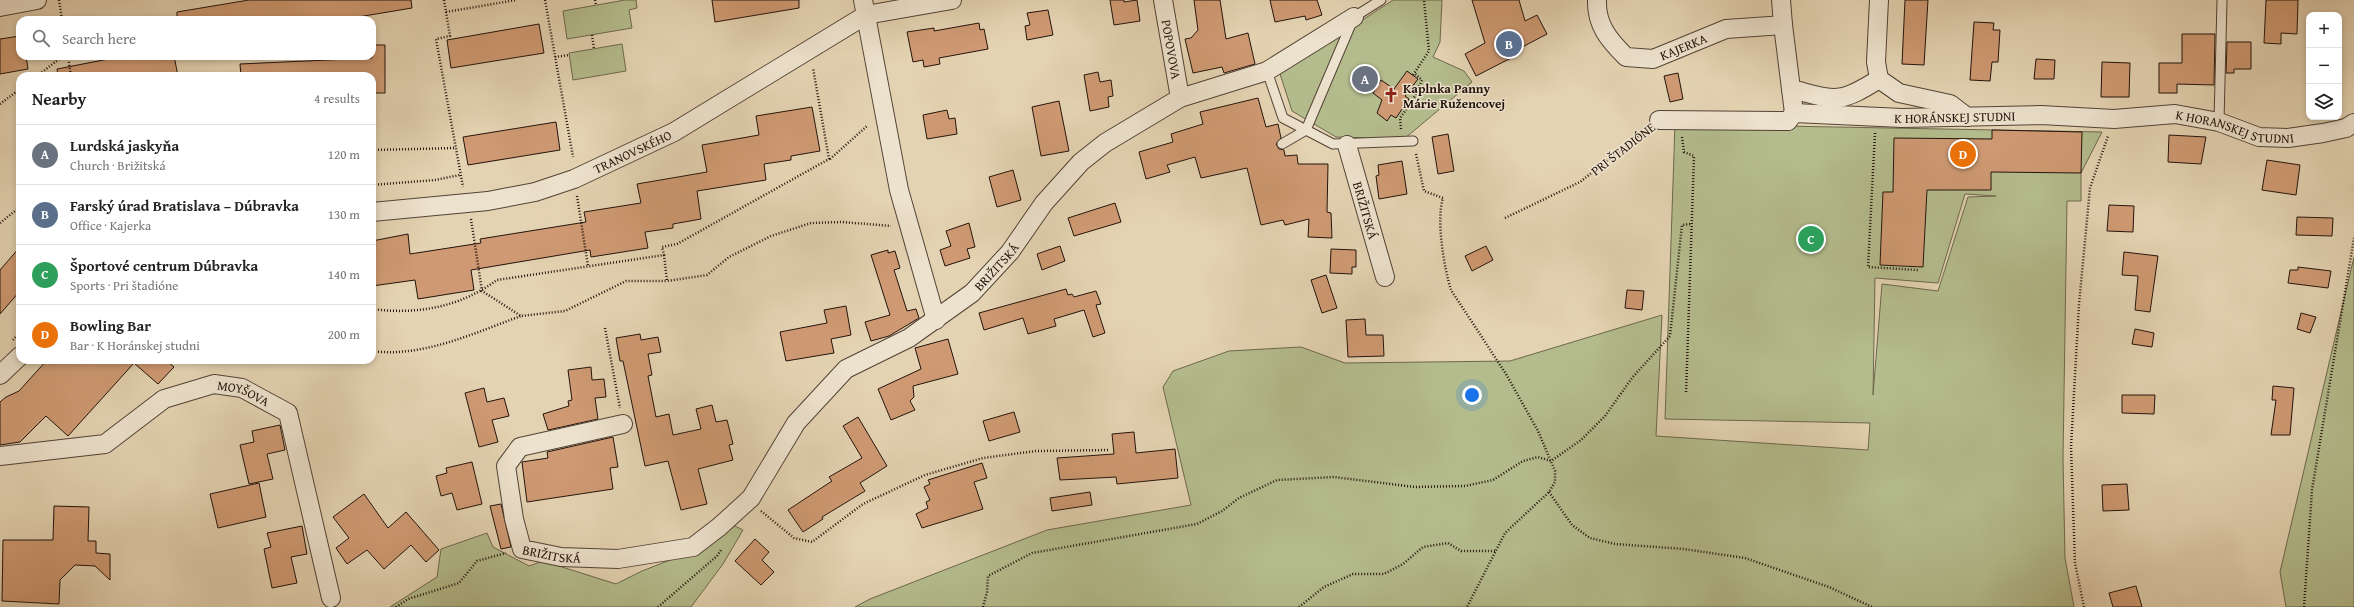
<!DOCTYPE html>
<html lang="en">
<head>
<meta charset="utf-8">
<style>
	:root { --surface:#fff; --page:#f6f6f6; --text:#222; --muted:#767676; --line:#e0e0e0; --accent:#8f2418 }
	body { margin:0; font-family:"Gentium Book Plus",serif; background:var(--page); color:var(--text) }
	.controls { position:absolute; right:12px; top:12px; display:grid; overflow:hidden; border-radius:8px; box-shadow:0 2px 6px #0003 }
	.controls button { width:36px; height:36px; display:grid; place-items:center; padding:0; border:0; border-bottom:1px solid var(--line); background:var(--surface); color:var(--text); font:20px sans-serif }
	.you { position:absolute; left:1472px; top:395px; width:14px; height:14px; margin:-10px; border:3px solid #fff; border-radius:50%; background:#1a73e8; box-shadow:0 0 0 6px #1a73e833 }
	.badge { display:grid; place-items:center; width:26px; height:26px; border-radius:50%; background:var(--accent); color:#fff; font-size:13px; font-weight:700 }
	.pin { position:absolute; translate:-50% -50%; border:2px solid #fff; box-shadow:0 1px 4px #0006 }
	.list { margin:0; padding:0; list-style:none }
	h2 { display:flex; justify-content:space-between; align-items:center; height:52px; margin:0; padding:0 16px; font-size:17px }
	h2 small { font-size:13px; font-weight:400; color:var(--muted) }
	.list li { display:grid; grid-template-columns:26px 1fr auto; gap:12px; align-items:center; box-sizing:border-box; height:60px; padding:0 16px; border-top:1px solid var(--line) }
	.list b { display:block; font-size:15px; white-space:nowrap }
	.list p { margin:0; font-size:13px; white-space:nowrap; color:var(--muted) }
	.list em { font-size:13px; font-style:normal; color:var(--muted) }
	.icon { flex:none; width:22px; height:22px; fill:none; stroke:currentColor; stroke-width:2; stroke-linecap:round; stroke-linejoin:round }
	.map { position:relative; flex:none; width:2354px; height:607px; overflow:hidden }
	.search { position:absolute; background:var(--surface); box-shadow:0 2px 6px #0003; left:16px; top:16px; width:360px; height:44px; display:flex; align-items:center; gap:10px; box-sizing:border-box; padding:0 14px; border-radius:12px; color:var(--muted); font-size:15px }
	.panel { position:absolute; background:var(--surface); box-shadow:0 2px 6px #0003; left:16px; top:72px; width:360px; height:292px; border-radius:12px }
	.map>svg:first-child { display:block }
	.green { fill:#b4bc8d; stroke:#6c684c; fill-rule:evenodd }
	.building { fill:#cf9a73; stroke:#23130c }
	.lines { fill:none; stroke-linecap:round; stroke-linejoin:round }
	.lane-casing { stroke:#534336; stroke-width:11 }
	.street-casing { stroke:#534336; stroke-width:20 }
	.path { stroke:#23130c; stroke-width:2.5; stroke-dasharray:1 2; stroke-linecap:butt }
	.lane { stroke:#ede2cd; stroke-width:9 }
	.street { stroke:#ede2cd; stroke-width:18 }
	.labels { text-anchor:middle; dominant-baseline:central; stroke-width:3; stroke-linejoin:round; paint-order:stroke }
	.street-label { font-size:13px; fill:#23130c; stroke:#ede2cd }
	.poi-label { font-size:13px; font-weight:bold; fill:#23130c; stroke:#ede2cd; text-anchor:start }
</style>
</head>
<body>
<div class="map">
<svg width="2354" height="607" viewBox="0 0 2354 607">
	<rect width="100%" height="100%" fill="#e4d3b2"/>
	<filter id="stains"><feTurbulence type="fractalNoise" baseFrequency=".005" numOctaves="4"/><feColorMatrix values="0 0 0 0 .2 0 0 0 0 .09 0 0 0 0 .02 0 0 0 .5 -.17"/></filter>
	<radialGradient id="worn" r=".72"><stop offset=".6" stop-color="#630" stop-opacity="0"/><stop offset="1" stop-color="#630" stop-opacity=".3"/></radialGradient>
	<path class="green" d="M625 0H636L637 8 629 10 632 28 567 39 563 11Z
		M1393 0H1442L1440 42 1433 57 1464 71 1472 82 1404 139 1336 137 1292 111 1280 74Z
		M622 44 626 71 573 80 569 53Z
		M1675 124 2102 132 2081 173V201H2067L2063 458 2065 558 2074 607H855L870 599 1047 530 1191 505 1163 387 1173 371 1229 351 1301 347 1345 363 1510 361 1662 315 1656 436 1868 450 1870 423 1665 419ZM1965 194 1996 196 1968 197 1938 291 1882 284 1873 395 1875 278 1938 283Z
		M2354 257V607H2286L2280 572Z
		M733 525 743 530 723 564 691 607H390L437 577 441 549 487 533 493 547 529 566 543 561 616 584 642 571 711 544Z"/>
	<path class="building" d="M249 0H411L412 8 340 20H177V12Z
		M712 0H799V8L715 22Z
		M1110 0H1124V2L1137 0 1140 21 1114 25Z
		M1194 0H1220L1226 39 1248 33 1255 64 1224 73 1222 67 1193 73 1185 39 1191 38 1198 30Z
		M1270 0H1317L1322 15 1306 20 1305 16 1275 22Z
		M1472 0H1519L1525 21 1537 15 1547 34 1509 54 1511 58 1476 76 1465 54 1485 43Z
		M1905 0H1928L1924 65 1902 64Z
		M2266 0H2298L2297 34 2281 33V44L2264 43Z
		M1048 10 1053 35 1027 40 1025 26 1030 25 1027 13Z
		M1974 22 1994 23 1993 30H2000L1998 62H1992L1990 81 1970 80Z
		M979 23 980 30 984 29 988 49 939 58 940 64 924 67 923 60 913 62 907 32 934 28V31Z
		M539 24 544 53 451 68 447 40Z
		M2182 34H2215L2214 85 2177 84V93H2159V63H2182Z
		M20 36V56H26L28 69 0 74V39Z
		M2227 42H2251V69H2234V73H2226Z
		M372 45H385V93H372V76H241L240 64 372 58Z
		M124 56H174L178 76H58L57 69Z
		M2036 59 2055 60 2054 79H2034Z
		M2102 62 2130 63 2129 97H2101Z
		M1407 71 1418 79 1405 96 1409 99 1396 118 1391 115 1387 121 1377 113 1382 100 1373 93 1381 80 1394 89Z
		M1098 72 1100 82 1111 80 1113 96 1108 97 1109 107 1090 111 1084 75Z
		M1678 73 1683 99 1670 102 1664 76Z
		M1258 98 1266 127 1278 124 1281 138 1276 144 1279 149 1284 150 1285 156 1297 155 1298 164H1328L1327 212 1331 213 1332 238 1308 237 1309 219 1285 225 1283 220 1261 225 1247 168 1201 178 1195 157 1167 165 1170 172 1146 179 1139 152 1173 142 1171 134 1203 124 1200 112Z
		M1059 101 1069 151 1041 156 1032 107Z
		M812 107 820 151 791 156V160L764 164 766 180 697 191 701 219 673 224V228L645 232 648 248 591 257 590 250 471 270 474 290 418 299 415 280 372 286V241L408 234 410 254 481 243 480 239 586 222 584 212 641 203 637 184 707 172 702 145 759 135 756 116Z
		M947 110 949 119 955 118 957 134 927 139 923 115Z
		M556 122 560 150 468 165 463 137Z
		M1992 130 2082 132 2081 173 1991 172V190H1927L1923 267 1880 265 1883 192H1893L1894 138 1992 139Z
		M1448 134 1454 171 1438 174 1432 137Z
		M2169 135 2206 137 2201 164 2168 162Z
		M2267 160 2300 165 2296 195 2262 190Z
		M1402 161 1407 194 1379 199 1376 176 1379 175 1378 165Z
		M1013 170 1021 200 997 207 989 177Z
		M1115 203 1121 222 1074 236 1068 218Z
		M2109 205 2134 206 2133 232 2107 231Z
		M2297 217 2333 218 2332 236 2296 235Z
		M969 223 975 247 967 249 970 258 945 266 940 250 951 246 946 231Z
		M1060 246 1065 261 1042 270 1037 254Z
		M1486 246 1493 260 1472 271 1465 256Z
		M20 247V291L0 314V270Z
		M1331 249 1356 250V267H1352V274L1330 273Z
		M888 250V253L895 251 900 268 894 270 907 311 916 309 919 318 889 336 871 341 865 322 890 315 871 255Z
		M2124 252 2158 256 2150 312 2135 310 2138 276 2122 275Z
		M2298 267 2331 271 2328 288 2288 283 2290 270H2298Z
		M1326 275 1337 308 1322 313 1311 280Z
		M1066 289 1068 295 1072 294 1074 297 1096 291 1101 304 1096 305 1105 333 1093 337 1084 310 1054 319 1056 326 1028 334 1023 318 984 330 979 313Z
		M1627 290 1644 291 1642 310 1625 308Z
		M846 306 851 335 831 339 834 353 786 361 780 332 827 323 824 310Z
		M2301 313 2316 317 2310 333 2297 329Z
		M1365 319 1366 335H1383L1384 356 1348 357 1346 320Z
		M2135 329 2154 333 2152 347 2132 344Z
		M640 334 641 340 658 337 661 352 648 354 652 375 648 376 656 417 669 414 673 435 701 429 696 409 712 405 716 422 727 420 733 444 729 445 733 460 698 469 707 504 681 510 668 461 645 466 623 361H620L616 338Z
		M948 339 958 374 913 386 914 397 910 401 915 410 891 420 878 389 921 369 915 348Z
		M47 360H166L174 367 158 384 134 363 68 436 46 416 20 442 0 445V402L6 397 19 391Z
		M591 367 592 380 604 379 606 397 595 398 598 419 548 430 543 414 569 406 568 401 572 400 568 370Z
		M2273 386 2294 388 2290 435H2271L2276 400H2272Z
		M484 388 487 402 504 398 509 416 492 420 498 442 479 447 465 393Z
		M2122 395H2155L2154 414 2122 413Z
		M1014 412 1020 432 989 441 983 421Z
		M858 417 887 466 860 483 865 491 822 517 823 519 803 532 788 510 832 481 829 477 862 458 843 426Z
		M280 425 285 450 267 454 273 479 249 484 240 445 254 442 252 431Z
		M1134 432 1136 453 1175 449 1178 478 1117 484 1116 477 1060 480 1057 458 1114 454 1112 434Z
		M613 437 618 467 610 468 613 489 527 502 522 462 548 458 547 452Z
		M472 462 482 504 457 510 452 493 441 496 436 476 447 473 446 468Z
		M982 463 987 478 974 482 983 509 922 528 916 514 928 508 926 502 930 500 924 487 930 484 928 480Z
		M259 483 266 517 218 528 210 494Z
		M2127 484 2129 510 2103 511 2102 485Z
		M1090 492 1092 505 1052 511 1050 498Z
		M364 494 388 528 406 512 439 550 426 562 411 545 384 569 367 550 347 564 336 548 349 538 333 517Z
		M501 504 511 547 501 549 490 506Z
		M54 506 89 507 88 541H96V553L110 554V580L95 566 75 565 60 580 59 604 2 601 3 540H53Z
		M302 526 307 554 291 557 297 583 272 588 264 549 271 547 267 533Z
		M755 539 769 552 762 560 774 572 761 585 735 561Z
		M2136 586 2142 607H2113L2109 593Z"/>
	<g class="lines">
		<g class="lane-casing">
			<path id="lane" d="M1267 71 1283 118 1333 144 1413 141
				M2219 122 2222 0
				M1282 144 1306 130 1354 17 1381 0"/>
		</g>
		<g class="street-casing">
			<g id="street">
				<path d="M863 0 899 190 936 320"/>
				<path id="s1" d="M1163 0 1180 98"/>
				<path id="s2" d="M1597 0C1596 25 1609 40 1626 57L1653 59 1726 29 1783 25"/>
				<path d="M1781 0 1783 25 1794 113"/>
				<path d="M1879 0 1876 62 1879 79 1899 93 1950 104 1967 117"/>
				<path d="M0 7 37 0"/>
				<path d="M1791 89C1836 100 1838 105 1879 79"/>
				<path id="s3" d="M1794 113 1902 118 2041 115 2114 119 2175 114 2219 122 2259 137 2288 138 2323 133 2346 128 2354 123"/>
				<path d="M1659 120 1788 121 1794 113"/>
				<path id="s4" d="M1347 145 1385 277"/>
				<path id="s5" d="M372 212 488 201 535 192 574 179 674 132 866 15 952 0"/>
				<path d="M0 375 20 356"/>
				<path id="s6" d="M623 424 520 447 506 466 514 519 522 549 561 557 618 559 693 547 719 527 751 498 796 423 846 369 909 338 972 293 1010 252 1044 203 1081 162 1105 143 1180 98 1267 71 1354 17"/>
				<path id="s7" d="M0 456 105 444 164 399 214 384 242 388 288 413 331 598"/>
			</g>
		</g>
		<path class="path" d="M59 0 62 20
			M444 0 450 36 436 39 463 187
			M545 0 573 157
			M595 0 596 5
			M446 12 516 0
			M592 35 594 49
			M68 56 71 76
			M555 57 569 55
			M1413 75 1429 51 1424 0
			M37 76 63 56
			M0 104 20 89
			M1401 129 1400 118 1413 100 1422 80 1414 73
			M1875 133 1868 267 1918 270
			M1682 137 1684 152 1694 156 1686 394
			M372 150 455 148
			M1416 154 1424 191 1443 198C1436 219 1444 268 1451 290L1506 374 1538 431 1555 471V482L1549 492 1505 533 1467 607
			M830 159 868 125
			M372 185 435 180 460 175
			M577 196 588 266
			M1505 218 1580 182 1646 130
			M471 219 482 291 521 316 565 311 626 281H667
			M0 223 20 207
			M664 255 667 281 707 275 729 257 771 236 811 223 842 222 891 226
			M372 309C418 315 460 307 497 280L664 255 662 247 677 244 829 159 813 68
			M605 328 620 408
			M13 340 20 332
			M372 351C422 358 474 333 521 316
			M1549 492 1572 525 1590 538 1615 544 1684 549 1745 558 1829 587 1872 607
			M761 511 794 538 812 542 863 504 925 475 983 458 1036 451 1109 450
			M396 607 408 599 459 583 477 561 506 553
			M658 607 717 556 721 550
			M983 607 987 592 988 576 1032 553 1197 524 1222 511 1239 498 1277 480 1334 477 1415 487 1465 486 1493 480 1523 461 1538 457 1551 461 1581 440 1605 416 1632 378 1670 336 1682 225 1691 224
			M1299 607 1324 587 1353 574H1384L1403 564 1423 547 1448 543 1461 551H1496
			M2084 607 2075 563 2071 447 2079 304 2090 188 2108 136
			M2304 607 2312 490 2354 238"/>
		<use href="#lane" class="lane"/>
		<use href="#street" class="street"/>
	</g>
	<defs>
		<g id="church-bare" transform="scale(1.2)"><path d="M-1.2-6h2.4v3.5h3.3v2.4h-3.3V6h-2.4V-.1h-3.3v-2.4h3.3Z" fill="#8f2418" stroke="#ede2cd" stroke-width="2.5" paint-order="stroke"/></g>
	</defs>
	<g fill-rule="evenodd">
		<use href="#church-bare" x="1391" y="95"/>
	</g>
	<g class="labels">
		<g class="street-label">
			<text stroke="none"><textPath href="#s2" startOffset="126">KAJERKA</textPath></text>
			<text stroke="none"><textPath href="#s1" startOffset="50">POPOVOVA</textPath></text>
			<text stroke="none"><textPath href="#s3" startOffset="161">K HORÁNSKEJ STUDNI</textPath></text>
			<text stroke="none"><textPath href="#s3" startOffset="443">K HORANSKEJ STUDNI</textPath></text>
			<text transform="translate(1623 149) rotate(-38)">PRI ŠTADIÓNE</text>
			<text stroke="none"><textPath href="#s5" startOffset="270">TRANOVSKÉHO</textPath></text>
			<text stroke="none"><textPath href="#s4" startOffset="68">BRIŽITSKÁ</textPath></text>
			<text stroke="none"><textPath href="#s6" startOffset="807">BRIŽITSKÁ</textPath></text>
			<text stroke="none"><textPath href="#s7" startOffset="263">MOYŠOVA</textPath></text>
			<text stroke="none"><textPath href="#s6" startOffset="244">BRIŽITSKÁ</textPath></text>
		</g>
		<g class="poi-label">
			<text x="1403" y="88">Kaplnka Panny<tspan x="1403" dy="15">Márie Ružencovej</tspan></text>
		</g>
	</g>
	<rect width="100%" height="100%" filter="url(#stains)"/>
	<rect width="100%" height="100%" fill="url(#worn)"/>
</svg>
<div class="controls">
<button>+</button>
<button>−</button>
<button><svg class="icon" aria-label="layers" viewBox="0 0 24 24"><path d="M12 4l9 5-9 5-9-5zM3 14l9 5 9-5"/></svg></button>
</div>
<div class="you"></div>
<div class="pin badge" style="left:1365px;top:79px;background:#6b7280">A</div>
<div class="pin badge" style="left:1509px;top:44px;background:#5c6f8a">B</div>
<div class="pin badge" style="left:1811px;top:239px;background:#2e9e5b">C</div>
<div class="pin badge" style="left:1963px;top:154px;background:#e8710a">D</div>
<div class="search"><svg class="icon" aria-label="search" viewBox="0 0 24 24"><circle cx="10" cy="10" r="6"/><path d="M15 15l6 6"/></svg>Search here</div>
<section class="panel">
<h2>Nearby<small>4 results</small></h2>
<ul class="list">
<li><span class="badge" style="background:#6b7280">A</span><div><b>Lurdská jaskyňa</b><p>Church · Brižitská</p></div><em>120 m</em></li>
<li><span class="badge" style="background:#5c6f8a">B</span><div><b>Farský úrad Bratislava – Dúbravka</b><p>Office · Kajerka</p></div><em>130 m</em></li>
<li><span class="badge" style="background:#2e9e5b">C</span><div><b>Športové centrum Dúbravka</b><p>Sports · Pri štadióne</p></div><em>140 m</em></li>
<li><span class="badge" style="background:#e8710a">D</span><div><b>Bowling Bar</b><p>Bar · K Horánskej studni</p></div><em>200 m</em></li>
</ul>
</section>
</div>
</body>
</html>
